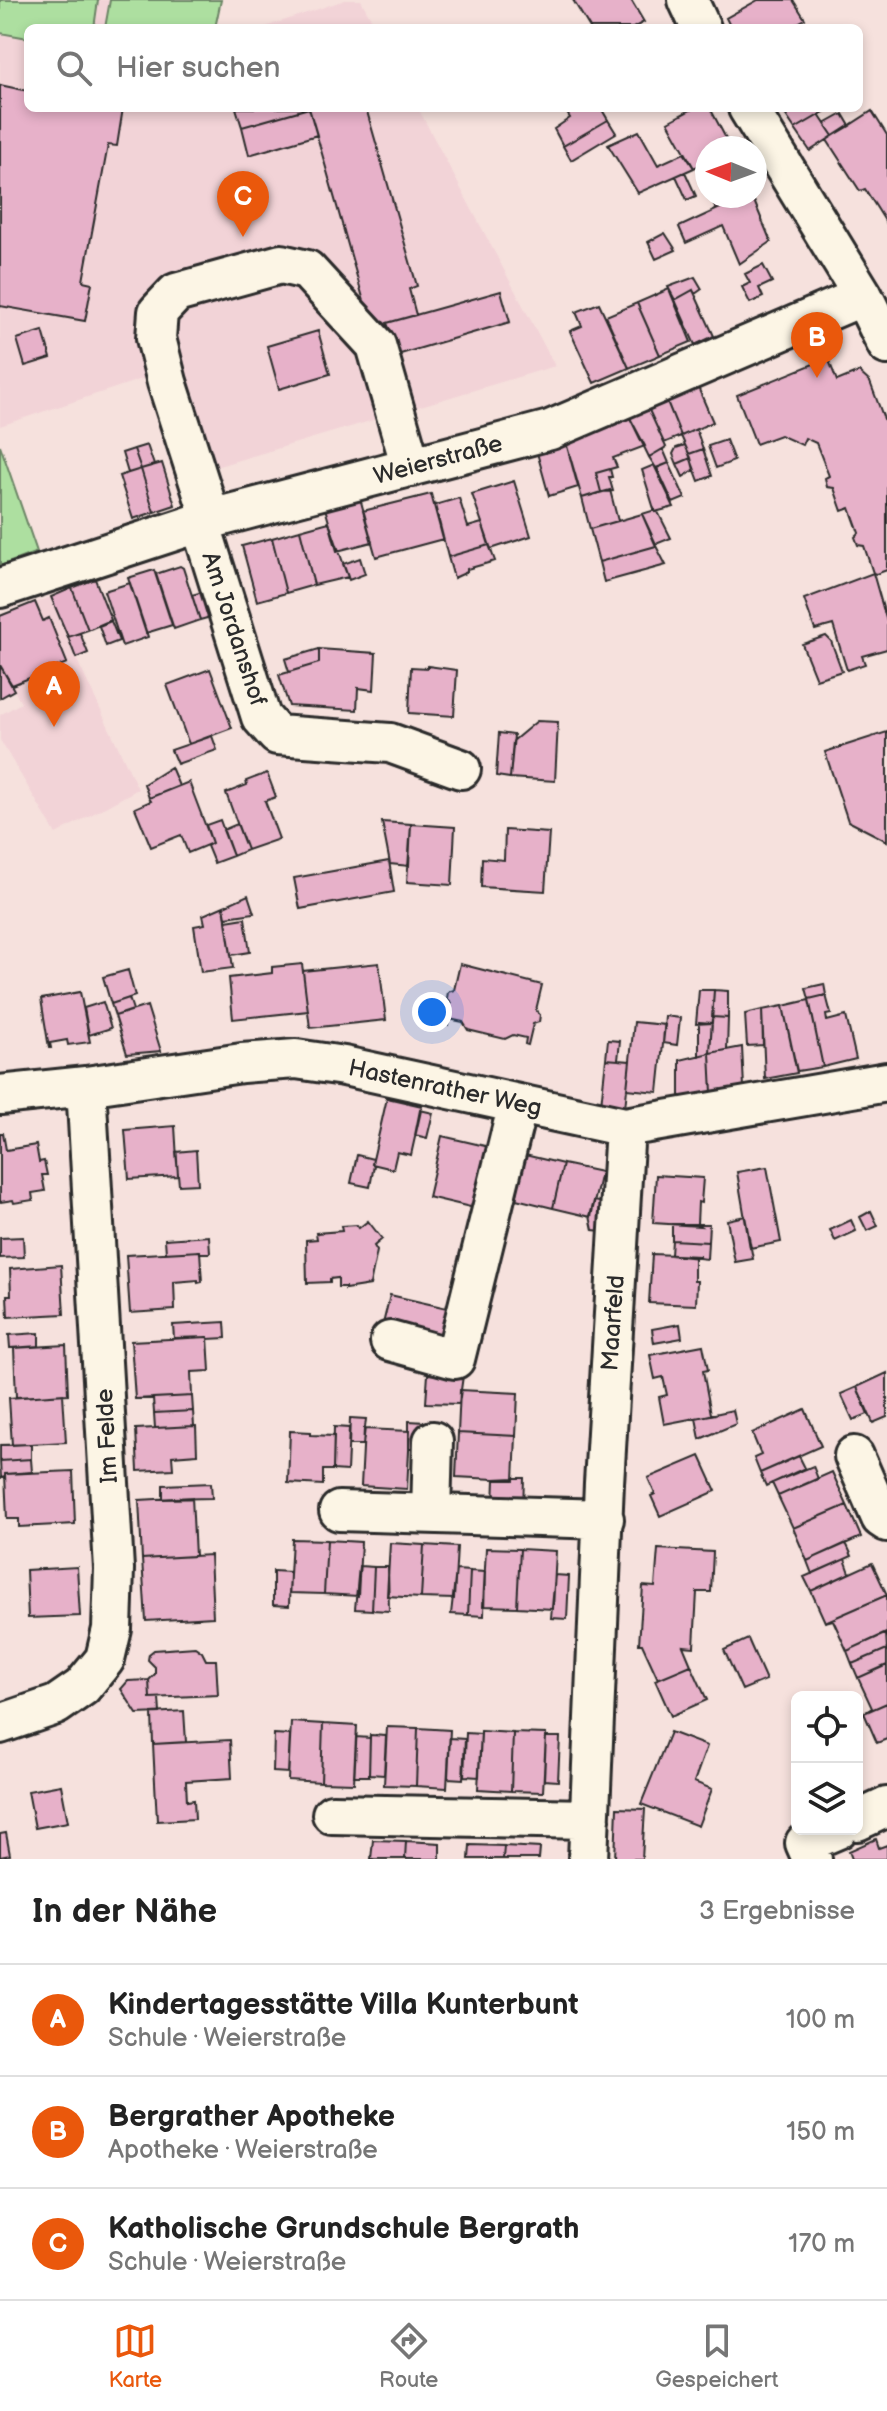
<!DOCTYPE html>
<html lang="de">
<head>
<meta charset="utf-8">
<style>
	:root { --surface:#fff; --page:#f2f2f2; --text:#222; --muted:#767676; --line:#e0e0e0; --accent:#ea580c }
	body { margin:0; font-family:"Balsamiq Sans",sans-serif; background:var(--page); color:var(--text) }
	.controls { position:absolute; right:24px; bottom:24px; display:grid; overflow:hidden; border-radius:12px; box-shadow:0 4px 12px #0003 }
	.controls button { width:72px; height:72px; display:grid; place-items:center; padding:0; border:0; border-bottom:2px solid var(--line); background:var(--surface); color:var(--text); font:40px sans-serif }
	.compass { position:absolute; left:695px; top:136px; width:72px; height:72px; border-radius:50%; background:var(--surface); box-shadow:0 4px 12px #0003; rotate:271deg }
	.you { position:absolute; left:432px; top:1012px; width:28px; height:28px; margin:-20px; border:6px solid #fff; border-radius:50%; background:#1a73e8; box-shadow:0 0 0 12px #1a73e833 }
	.badge { display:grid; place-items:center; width:52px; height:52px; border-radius:50%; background:var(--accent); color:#fff; font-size:26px; font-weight:700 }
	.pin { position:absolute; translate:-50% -66px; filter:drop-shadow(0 2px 4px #0008) }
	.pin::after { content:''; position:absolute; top:42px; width:28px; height:24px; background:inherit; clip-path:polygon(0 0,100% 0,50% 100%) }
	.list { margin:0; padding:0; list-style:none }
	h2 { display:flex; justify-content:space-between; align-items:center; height:104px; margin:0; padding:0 32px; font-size:34px }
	h2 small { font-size:26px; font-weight:400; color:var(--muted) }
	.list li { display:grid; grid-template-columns:52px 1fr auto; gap:24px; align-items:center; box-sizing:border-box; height:112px; padding:0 32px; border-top:2px solid var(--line) }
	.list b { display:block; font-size:30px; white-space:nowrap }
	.list p { margin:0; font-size:26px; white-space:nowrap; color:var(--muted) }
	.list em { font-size:26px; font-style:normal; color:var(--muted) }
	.icon { flex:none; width:44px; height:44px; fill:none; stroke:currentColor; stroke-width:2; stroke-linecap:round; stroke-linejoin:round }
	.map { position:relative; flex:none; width:887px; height:1859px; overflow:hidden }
	.search { position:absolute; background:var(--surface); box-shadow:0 4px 12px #0003; left:24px; right:24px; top:24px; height:88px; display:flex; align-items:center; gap:20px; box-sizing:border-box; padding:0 28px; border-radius:12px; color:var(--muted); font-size:30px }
	.sheet { height:440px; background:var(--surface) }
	nav { display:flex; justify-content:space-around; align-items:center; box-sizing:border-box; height:112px; border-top:2px solid var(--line); background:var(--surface); font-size:22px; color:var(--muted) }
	nav a { display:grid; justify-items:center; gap:4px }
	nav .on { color:var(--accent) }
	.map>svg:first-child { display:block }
	.built { fill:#f2d3d7 }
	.green { fill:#addfa0; stroke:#6c8566; stroke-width:2 }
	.building { fill:#e7b1c9; stroke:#2b2b2b; stroke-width:2 }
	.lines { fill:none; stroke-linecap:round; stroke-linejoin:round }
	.minor-casing { stroke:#2b2b2b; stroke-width:44 }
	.minor { stroke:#fcf5e5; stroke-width:38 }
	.labels { text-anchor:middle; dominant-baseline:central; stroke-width:7; stroke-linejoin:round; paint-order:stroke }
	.street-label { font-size:24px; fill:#2b2b2b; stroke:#fcf5e5 }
</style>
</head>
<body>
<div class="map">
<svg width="887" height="1859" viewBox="0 0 887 1859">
	<rect width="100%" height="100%" fill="#f6e1dd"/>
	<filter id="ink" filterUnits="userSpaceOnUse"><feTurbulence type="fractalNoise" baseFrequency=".0125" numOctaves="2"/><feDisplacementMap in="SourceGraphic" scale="16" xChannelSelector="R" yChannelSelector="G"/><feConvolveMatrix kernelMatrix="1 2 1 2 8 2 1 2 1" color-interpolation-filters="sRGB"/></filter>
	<g filter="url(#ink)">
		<path class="built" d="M0 0H110L105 28H28V108H418L555 366 185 476 154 375 0 426Z
			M345 0H361L376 28H262Z
			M51 597 76 658 138 789 56 834 0 740V715L21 703 0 665V616Z"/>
		<path class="green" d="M0 0H98L94 28H28V38L0 33Z
			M110 0H221L215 28H105Z
			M0 445 37 552 0 566Z"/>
		<path class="building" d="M573 0H631L644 22 633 28H590Z
			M758 0H793L805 19 789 28H731L726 18Z
			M0 85 28 91V108H123L117 146 108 145 83 281 92 283 85 321 0 306Z
			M236 108H309L242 127Z
			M309 108H366L417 286 409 289 416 315 387 323 389 328 373 333Z
			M309 108 317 135 249 155 242 127Z
			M575 108H581L583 111 588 108H601L608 120 563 146 554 129 570 118 567 113Z
			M694 108H710L731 148H707V161L694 168 668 122Z
			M781 108H831L795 129Z
			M872 111 887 135V224L865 189 860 191 827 140Z
			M843 114 850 126 833 136 825 124Z
			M819 115 833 136 810 151 795 129Z
			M608 120 616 133 571 160 563 146Z
			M639 131 658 165 684 153 694 168 638 193 608 145Z
			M685 172 696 196 687 200 676 176Z
			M710 196H746L716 210Z
			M746 196H752L771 242 739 264 723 226 686 243 679 227Z
			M665 233 676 250 656 259 648 242Z
			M763 265 772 282 759 288 763 297 750 303 742 287 750 283 745 274Z
			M695 277 702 289 695 294 693 290 675 300 668 287Z
			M669 289 691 342 660 355 637 303Z
			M693 290 714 336 695 345 675 300Z
			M501 291 510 322 397 355 387 323Z
			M599 303 629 368 594 383 570 331 582 326 576 312Z
			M637 303 660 355 629 368 606 316Z
			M43 331 51 358 25 366 17 339Z
			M318 331 330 374 279 389 267 346Z
			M828 358 837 381 859 372 870 382 887 427V570L876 574 873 573 864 546 858 545 855 537 859 533 850 508 842 511 834 488 827 487 825 478 829 476 816 443 805 438 802 445 780 435 756 444 737 395Z
			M697 385 713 422 681 436 666 399Z
			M666 399 681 436 664 443 648 408Z
			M648 408 666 447 649 457 629 416Z
			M629 416 645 446 613 458 617 467 596 473 601 492 582 498 565 439Z
			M696 429 703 449 689 454 681 436Z
			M565 439 578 487 549 496 536 449Z
			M726 440 734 461 716 468 708 446Z
			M147 445 154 465 141 469 134 449Z
			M685 445 691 458 677 464 673 454 676 448Z
			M134 449 141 469 128 473 122 453Z
			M663 449 669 463 656 468 649 457Z
			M703 449 712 476 699 481 689 454Z
			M691 458 694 470 683 477 677 464Z
			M162 463 175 505 154 512 141 469Z
			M669 463 685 498 673 503 657 468Z
			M654 465 674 507 655 512 642 470Z
			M141 469 154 512 133 519 119 476Z
			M610 469 612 477H609L613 491 601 492 596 473Z
			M514 481 531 536 491 549 472 494Z
			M610 490 618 521 590 529 582 498Z
			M431 494 443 539 376 557 363 511Z
			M360 498 372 542 337 551 325 508Z
			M459 498 468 527 482 523 489 545 448 557 435 505Z
			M655 510V512H658L671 538 656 544 642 514Z
			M642 514 656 546 599 562 590 529Z
			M329 522 348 577 314 585 300 530Z
			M300 530 314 585 286 593 272 538Z
			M272 538 286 593 257 601 242 546Z
			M489 545 495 561 467 569V572L454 578 448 557Z
			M656 546 666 565 604 582 599 562Z
			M360 558 365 574 349 580 343 564Z
			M180 566 183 568 200 620 174 629 156 574Z
			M154 570 172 625 146 633 128 578Z
			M873 573 887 622V649L862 656 865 664 847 670 833 625 815 630 804 599Z
			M95 579 111 620 88 630 72 588Z
			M130 583 148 637 122 646 104 591Z
			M72 588 88 630 68 637 51 597Z
			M206 591 214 616 200 620 192 595Z
			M35 602 43 621 49 618 67 663 12 685 0 665V616Z
			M111 621 119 641 106 646 99 626Z
			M80 633 88 653 76 658 68 637Z
			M826 636 831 641 842 671 816 679 802 644Z
			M319 649V663L289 672 285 659Z
			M319 649 376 653 374 690 358 688 357 710 289 706 279 675 319 663Z
			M0 665 14 690 0 698Z
			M428 666 457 670 454 716 409 713 411 667 428 668Z
			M210 669 232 728 189 744 167 685Z
			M537 721 558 722 555 781 510 778 513 741Z
			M887 732V841L848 821 825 752Z
			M499 733 514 735 510 778 496 776Z
			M212 736 217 750 177 764 171 750Z
			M171 767 179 786 149 798 144 784Z
			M267 773 276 797 265 801 279 839 247 850 226 793 247 785 246 781Z
			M189 782 212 843 188 853 181 835 151 847 135 808 151 801 149 798Z
			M220 820 233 856 214 863 207 846 212 843 206 825Z
			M382 822 411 824 409 866 390 864Z
			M237 824 247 850 233 856 223 830Z
			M411 824 455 827 452 885 407 882Z
			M505 830 549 833 545 891 481 887 482 858 504 860Z
			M389 861 394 892 300 909 294 878Z
			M248 895 254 913 226 917 224 906Z
			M224 906 233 968 201 972 194 926 205 924 203 915Z
			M245 918 250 952 231 955 226 921Z
			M379 963 386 1020 310 1028 303 971Z
			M302 964 308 1011 233 1019 229 978 272 973V967Z
			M460 964 542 985 536 1010 540 1015 539 1022 533 1024 528 1045 525 1044 526 1038 513 1035 505 1039 468 1030 463 1022 449 1019 448 1025 445 1024 451 1003 447 998 448 992 454 990Z
			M128 970 135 996 111 1004 103 977Z
			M824 984 826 995 809 999 806 988Z
			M699 990H714L712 1023 696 1024Z
			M714 990 728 991V1018L712 1017Z
			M80 992 90 1042 68 1045 67 1040 50 1043 51 1048H49L41 999Z
			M826 995 831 1014 826 1015 827 1021 846 1016 856 1059 823 1067 809 999Z
			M129 998 133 1010 115 1016 111 1004Z
			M809 1000 823 1067 797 1071 783 1006Z
			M103 1002 111 1028 89 1035 84 1008Z
			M147 1006 161 1051 127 1054 115 1016Z
			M783 1006 797 1073 765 1079 762 1010Z
			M762 1010 763 1045 747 1046 745 1014Z
			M665 1016 680 1018 677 1045 663 1043Z
			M712 1017 728 1018 727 1050 710 1053Z
			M634 1022 665 1025 658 1092 627 1089Z
			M699 1022 712 1023 710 1053 699 1056Z
			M608 1040 620 1041 618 1060 606 1059Z
			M742 1047 744 1087 712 1093 710 1053Z
			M710 1053 712 1093 680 1100V1060Z
			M606 1059 630 1061 625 1108 601 1105Z
			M387 1098 422 1106 411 1155 397 1152 393 1169 372 1164Z
			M420 1110 433 1113 427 1138 415 1135Z
			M175 1126 178 1176 129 1179 125 1130Z
			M0 1133H3L6 1150 36 1145 39 1162 44 1161 47 1175H42L45 1191 32 1193 33 1200 14 1203 13 1200 0 1202Z
			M442 1136 498 1149 483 1210 428 1197Z
			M196 1150 198 1184 179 1185 176 1152Z
			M357 1155 373 1159 372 1164 374 1165 370 1187 351 1183Z
			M525 1155 563 1164 553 1208 516 1199Z
			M563 1164 601 1172 591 1217 553 1208Z
			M767 1167 781 1242 750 1248 737 1172Z
			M656 1175 703 1178 701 1203 698 1202 697 1224 700 1226 653 1223Z
			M594 1201 611 1204 610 1232 593 1230 590 1216Z
			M871 1211 878 1226 867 1231 860 1217Z
			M745 1216 753 1259 735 1262 727 1220Z
			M851 1220 856 1231 835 1241 830 1230Z
			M368 1221 382 1239 374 1246 377 1251 370 1285 345 1289V1287H338V1278L330 1279V1282L307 1283 306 1240 317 1239 316 1233 342 1231 341 1226 357 1225 359 1228Z
			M672 1224H709L708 1242 672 1240Z
			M209 1236 210 1253H200V1251L166 1253 165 1239Z
			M23 1237 24 1257 0 1258V1238Z
			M672 1240 708 1242 707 1259 671 1255Z
			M200 1251 202 1282 198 1283V1280L174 1282 175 1310 130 1313 126 1255Z
			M652 1254 699 1256V1258H694V1281H697L696 1305 649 1303Z
			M61 1265 64 1314 8 1317 7 1295H11L10 1269Z
			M390 1295 460 1311 454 1340 383 1324Z
			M225 1322 226 1338 208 1339V1337L174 1338 173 1325Z
			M680 1324 682 1338 654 1343 652 1329Z
			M39 1333V1346L10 1348 9 1335Z
			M208 1337 210 1371 191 1372 192 1396 135 1399 131 1341Z
			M66 1345 68 1394 16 1397 14 1348Z
			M703 1345 708 1370 703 1371 711 1414H716L664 1424 659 1397 667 1395 663 1377 655 1379 650 1355Z
			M887 1373V1417L873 1423 857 1387Z
			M428 1374 463 1376 459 1404 426 1403Z
			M857 1387 868 1414 853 1420 841 1394Z
			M460 1390 518 1393 516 1436 458 1433Z
			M63 1394 66 1442 12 1445 9 1398Z
			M192 1396 193 1411 154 1413 153 1398Z
			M805 1409 821 1446 760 1473 754 1458 761 1455 752 1433Z
			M733 1410 736 1424 700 1439 696 1418Z
			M193 1411 194 1426 155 1428 154 1413Z
			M350 1418 366 1419 363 1445H349Z
			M409 1421 425 1422 424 1448H409Z
			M196 1426 197 1454 172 1456 173 1469 138 1471 136 1429Z
			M334 1427 349 1428 347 1471 333 1470Z
			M364 1429 410 1431 407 1489 361 1486Z
			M290 1431 311 1432V1435L334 1436 333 1470H323V1485L288 1483Z
			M458 1433 516 1436 514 1480 456 1477Z
			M31 1444V1459L0 1461V1445Z
			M700 1456 716 1491 660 1516 651 1496 655 1494 648 1478Z
			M799 1456 805 1468 766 1486 760 1473Z
			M31 1459 32 1472 5 1474V1477L1 1478 0 1461Z
			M813 1466 818 1479 778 1496 772 1483Z
			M73 1471 75 1524 19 1527V1519H7L5 1474Z
			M832 1472 847 1505 793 1528 778 1496Z
			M514 1478H524L523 1509 494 1507 495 1479Z
			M211 1483 212 1498 163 1499V1485Z
			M192 1497 195 1556 142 1559 139 1500Z
			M847 1505 861 1537 807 1561 793 1528Z
			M292 1539 327 1540 324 1594 289 1593Z
			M327 1540 361 1542 358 1596 324 1594Z
			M390 1543 424 1545 421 1598 387 1596Z
			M846 1543 852 1556 812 1574 807 1561Z
			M424 1545 457 1547 454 1599 421 1598Z
			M486 1548 520 1549 517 1607 483 1606Z
			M520 1549 556 1551 553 1609 517 1607Z
			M658 1549 713 1552 711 1592H697L694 1647 683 1646 691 1665 658 1679 642 1644H639L643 1586 655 1587Z
			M210 1555 213 1617 146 1621 142 1559Z
			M845 1559 850 1573 811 1591 804 1577Z
			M872 1563 887 1595 825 1622 811 1591Z
			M359 1566 374 1567 372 1610 355 1609Z
			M77 1567 80 1616 28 1618 26 1570Z
			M374 1567H388L389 1611 372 1610Z
			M456 1570 470 1571 468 1615 451 1614Z
			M273 1571 290 1572 289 1606 273 1605Z
			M470 1571 485 1572 484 1616 468 1615Z
			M555 1575 569 1576 567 1619 551 1618Z
			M887 1595V1633L847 1651 833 1620 825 1622Z
			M886 1633 887 1649 852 1664 847 1651Z
			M748 1639 766 1680 742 1690 724 1650Z
			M195 1647 202 1652 206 1660H216L218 1695 150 1698 149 1680 155 1674V1667L148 1660 149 1654 154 1650Z
			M887 1649V1665L858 1678 852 1664Z
			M691 1665 707 1700 671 1716 655 1680Z
			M887 1665V1703L864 1713 872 1708 858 1678Z
			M149 1680 150 1698H159L160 1713 137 1714 121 1689 128 1681Z
			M887 1703V1739L877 1743 864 1713Z
			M184 1711 186 1742 153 1744 152 1713Z
			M291 1722 323 1724 321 1782 288 1780Z
			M323 1724 357 1726 354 1783 321 1782Z
			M387 1727 418 1728 416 1786 384 1785Z
			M418 1728 450 1730 447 1788 416 1786Z
			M481 1731 513 1733 511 1791 478 1789Z
			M670 1732 707 1746 694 1782 712 1789 698 1826 641 1804Z
			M466 1733 481 1734 479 1777 464 1776Z
			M513 1733 546 1734 543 1792 511 1791Z
			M274 1734 290 1735 288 1773 273 1772Z
			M370 1735 386 1736 384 1775 369 1774Z
			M356 1737 370 1738 369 1776H354Z
			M546 1737H560L558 1781 544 1780Z
			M450 1738 465 1739 463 1779 448 1778Z
			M230 1740 232 1778 186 1781 187 1801 194 1800 195 1819 157 1821 153 1744Z
			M61 1785 68 1822 35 1828 28 1791Z
			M617 1808 645 1809 642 1859H615Z
			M6 1833 10 1855 0 1857V1834Z
			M876 1839 879 1848 887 1845V1859H852L849 1851Z
			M373 1840 406 1841 405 1859H371Z
			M406 1841 440 1843V1859H405Z
			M470 1845 504 1846 503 1859H469Z
			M504 1846 540 1848 539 1859H503Z"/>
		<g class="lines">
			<g class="minor-casing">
				<path id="minor" d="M688 0 701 28
					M748 108 863 296 887 345
					M211 519 167 382 156 338 158 312 176 293 281 264 307 270 376 345 411 467
					M200 522 261 717 277 735 390 743 461 769
					M0 588 211 519 550 430 863 296
					M0 1095 86 1086 242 1063 296 1059 344 1066 625 1127 887 1082
					M390 1341 455 1359 518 1104
					M854 1456 881 1518 887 1522
					M339 1511 604 1519
					M431 1513 433 1441
					M0 1724 56 1705 82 1687 105 1659 112 1629 114 1569 86 1086
					M332 1814 590 1819
					M857 1821 887 1807
					M588 1859 604 1483 625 1127
					M812 1859 805 1843 838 1829"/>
			</g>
			<use href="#minor" class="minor"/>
		</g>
	</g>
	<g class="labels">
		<g class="street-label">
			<text transform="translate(438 460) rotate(-15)">Weierstraße</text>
			<text transform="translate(234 629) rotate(72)">Am Jordanshof</text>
			<text transform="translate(445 1088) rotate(12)">Hastenrather Weg</text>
			<text transform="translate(613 1323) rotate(-86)">Maarfeld</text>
			<text transform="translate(107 1436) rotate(-93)">Im Felde</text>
		</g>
	</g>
</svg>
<div class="controls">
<button><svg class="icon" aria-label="locate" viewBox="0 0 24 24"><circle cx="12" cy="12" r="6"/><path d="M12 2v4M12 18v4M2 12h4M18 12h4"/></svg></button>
<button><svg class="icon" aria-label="layers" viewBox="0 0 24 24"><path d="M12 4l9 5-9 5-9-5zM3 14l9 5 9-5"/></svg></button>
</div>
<svg class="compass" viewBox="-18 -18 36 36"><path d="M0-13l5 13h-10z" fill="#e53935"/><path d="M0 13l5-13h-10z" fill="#767676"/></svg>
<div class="you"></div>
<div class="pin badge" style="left:54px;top:727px">A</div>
<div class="pin badge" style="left:817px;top:378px">B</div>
<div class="pin badge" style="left:243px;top:237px">C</div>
<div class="search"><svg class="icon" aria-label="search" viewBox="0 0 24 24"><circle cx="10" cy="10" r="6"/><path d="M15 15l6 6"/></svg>Hier suchen</div>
</div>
<section class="sheet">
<h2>In der Nähe<small>3 Ergebnisse</small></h2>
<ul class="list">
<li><span class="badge">A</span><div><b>Kindertagesstätte Villa Kunterbunt</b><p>Schule · Weierstraße</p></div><em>100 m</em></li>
<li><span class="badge">B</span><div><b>Bergrather Apotheke</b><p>Apotheke · Weierstraße</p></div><em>150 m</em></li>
<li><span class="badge">C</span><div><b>Katholische Grundschule Bergrath</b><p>Schule · Weierstraße</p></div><em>170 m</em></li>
</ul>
</section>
<nav>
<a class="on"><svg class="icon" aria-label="map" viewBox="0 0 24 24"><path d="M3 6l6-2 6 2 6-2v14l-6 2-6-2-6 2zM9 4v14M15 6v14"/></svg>Karte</a>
<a><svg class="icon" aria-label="directions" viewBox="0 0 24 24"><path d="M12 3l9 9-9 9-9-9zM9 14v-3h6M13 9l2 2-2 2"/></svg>Route</a>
<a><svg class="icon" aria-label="saved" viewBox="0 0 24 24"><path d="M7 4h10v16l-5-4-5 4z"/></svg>Gespeichert</a>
</nav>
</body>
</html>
